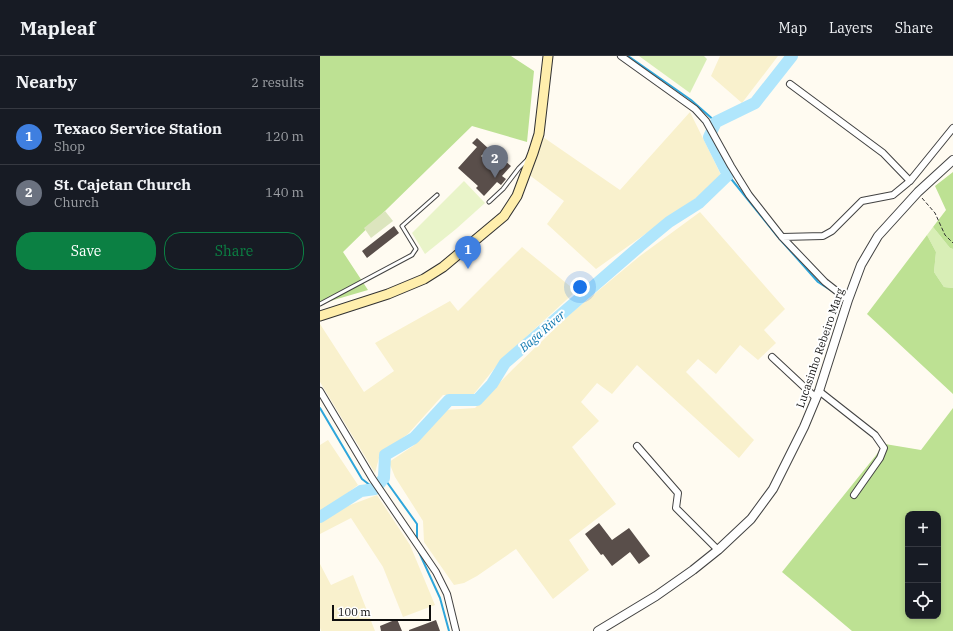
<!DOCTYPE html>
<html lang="en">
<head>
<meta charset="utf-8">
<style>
	:root { --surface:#171b24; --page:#20242c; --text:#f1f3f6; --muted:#9ea1a6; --line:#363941; --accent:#0b8043 }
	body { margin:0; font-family:"IBM Plex Serif",serif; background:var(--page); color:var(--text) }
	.controls { position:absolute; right:12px; bottom:12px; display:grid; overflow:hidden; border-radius:8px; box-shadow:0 2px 6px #0003 }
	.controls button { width:36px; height:36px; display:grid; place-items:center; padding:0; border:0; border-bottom:1px solid var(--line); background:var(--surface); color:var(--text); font:20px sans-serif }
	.scale { position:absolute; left:12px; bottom:10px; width:99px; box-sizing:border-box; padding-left:4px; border:2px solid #0f0f0f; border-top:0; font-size:11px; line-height:14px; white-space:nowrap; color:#0f0f0f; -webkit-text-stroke:3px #fff; paint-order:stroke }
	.you { position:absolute; left:260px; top:231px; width:14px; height:14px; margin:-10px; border:3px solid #fff; border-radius:50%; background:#1a73e8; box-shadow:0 0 0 6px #1a73e833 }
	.badge { display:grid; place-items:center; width:26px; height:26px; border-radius:50%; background:var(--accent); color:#fff; font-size:13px; font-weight:700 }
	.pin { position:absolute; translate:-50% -33px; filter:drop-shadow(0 1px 2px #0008) }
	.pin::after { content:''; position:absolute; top:21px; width:14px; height:12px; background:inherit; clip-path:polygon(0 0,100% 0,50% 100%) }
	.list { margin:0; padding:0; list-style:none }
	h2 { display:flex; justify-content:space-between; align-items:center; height:52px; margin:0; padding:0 16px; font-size:17px }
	h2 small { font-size:13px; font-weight:400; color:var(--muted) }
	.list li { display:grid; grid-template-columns:26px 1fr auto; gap:12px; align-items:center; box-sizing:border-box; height:56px; padding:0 16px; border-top:1px solid var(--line) }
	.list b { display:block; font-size:15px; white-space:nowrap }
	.list p { margin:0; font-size:13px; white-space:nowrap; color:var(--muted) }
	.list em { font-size:13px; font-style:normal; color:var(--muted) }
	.actions { display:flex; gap:8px; padding:12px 16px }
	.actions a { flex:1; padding:9px 0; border:1px solid var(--accent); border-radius:16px; text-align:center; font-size:14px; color:var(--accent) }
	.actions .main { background:var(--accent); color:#fff }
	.icon { flex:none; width:22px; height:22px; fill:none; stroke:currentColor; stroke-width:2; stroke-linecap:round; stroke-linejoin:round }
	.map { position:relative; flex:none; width:633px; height:575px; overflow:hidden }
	header { display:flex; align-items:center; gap:24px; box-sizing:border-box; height:56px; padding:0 20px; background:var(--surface); border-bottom:1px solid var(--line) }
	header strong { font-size:19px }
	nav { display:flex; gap:22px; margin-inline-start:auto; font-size:14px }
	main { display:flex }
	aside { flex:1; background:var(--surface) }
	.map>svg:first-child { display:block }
	.farmland { fill:#f9f1cd }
	.green { fill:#d8eeb6 }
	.forest { fill:#bde193; fill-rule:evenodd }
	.cemetery { fill:#dce5be }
	.pitch { fill:#e9f4c9 }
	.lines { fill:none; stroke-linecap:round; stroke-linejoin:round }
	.stream { stroke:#2fa6db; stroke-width:2 }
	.river { stroke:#b0e6fc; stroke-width:12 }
	.building { fill:#594e4a }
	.service-casing { stroke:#424242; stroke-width:5 }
	.minor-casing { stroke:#424242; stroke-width:8 }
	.tertiary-casing { stroke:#424242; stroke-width:10 }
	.secondary-casing { stroke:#313131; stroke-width:11 }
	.path { stroke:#313131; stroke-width:1; stroke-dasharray:4 2; stroke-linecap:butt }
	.service { stroke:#fff; stroke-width:3 }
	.minor { stroke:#fff; stroke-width:6 }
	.tertiary { stroke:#fff; stroke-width:8 }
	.secondary { stroke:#ffeeac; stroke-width:9 }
	.labels { text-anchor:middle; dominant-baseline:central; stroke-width:4; stroke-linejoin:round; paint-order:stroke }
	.street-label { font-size:11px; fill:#0f0f0f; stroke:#fff }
	.water-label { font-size:12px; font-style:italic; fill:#0a76af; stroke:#fff }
</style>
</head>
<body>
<header>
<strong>Mapleaf</strong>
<nav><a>Map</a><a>Layers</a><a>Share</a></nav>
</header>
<main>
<aside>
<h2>Nearby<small>2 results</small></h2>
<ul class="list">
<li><span class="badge" style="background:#3f7fe0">1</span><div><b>Texaco Service Station</b><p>Shop</p></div><em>120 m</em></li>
<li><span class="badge" style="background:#6b7280">2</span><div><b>St. Cajetan Church</b><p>Church</p></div><em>140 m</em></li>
</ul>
<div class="actions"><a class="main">Save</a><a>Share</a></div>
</aside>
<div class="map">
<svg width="633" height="575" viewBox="0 0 633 575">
	<rect width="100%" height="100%" fill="#fffbf1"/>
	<path class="farmland" d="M400 0H458L422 47 391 20Z
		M370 56 401 119 376 142 276 213 227 168 244 145 208 118 223 81 300 134Z
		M380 156 465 253 444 274 456 287 438 304 420 289 396 318 378 303 366 316 434 384 419 402 317 309 292 338 277 327 261 346 279 365 252 391 296 448 249 484 269 514 233 543 196 493 157 520 144 527 134 529 104 486 103 465 75 421 69 406 93 390 125 354 155 352 193 313 249 259 320 200Z
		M202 191 256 235 182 303 153 339H123L88 378 60 398 55 417 0 326V268L44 336 74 315 55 287 130 245 138 255Z
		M8 384 38 429 9 451 0 455V389Z
		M57 439 90 489 115 549 83 561 63 511 31 462 0 478V465L25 451Z
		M0 508 11 529 33 519 55 575H1L0 572Z"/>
	<path class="green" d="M319 0H384L387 3 370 37Z
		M613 171 630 192 633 193V232L624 231 614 216 616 196 607 179Z"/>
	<path class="forest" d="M0 0H191L214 15 207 86 152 70 23 196 48 234 0 248Z
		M633 116V193L630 192 613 171 626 154 615 130Z
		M607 179 616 196 614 216 624 231 633 232V338L547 258Z
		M633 352V575H532L462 516 565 388 601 394ZM588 458H618V560H588Z"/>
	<path class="cemetery" d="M65 155 73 165 51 182 44 172Z"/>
	<path class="pitch" d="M144 125 165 147 136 173 105 198 92 177Z"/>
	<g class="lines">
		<path class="stream" d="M308 0 371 44 396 66
			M408 119 458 181 498 226 515 237
			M0 352 42 423 55 433
			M64 422 97 468V484
			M98 494 120 542 129 575"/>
		<path class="river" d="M0 461 41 435 55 433 64 422 65 399 94 382 129 344H157L172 328 185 307 320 190 349 166 379 147 408 119 389 81 396 66 435 47 472 0"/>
	</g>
	<path class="building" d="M157 82 169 93 161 100 174 112 183 103 191 110 182 120 186 123 181 129 177 126 164 140 156 132 158 130 138 112 157 91 152 87Z
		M74 170 79 177 47 202 42 195Z
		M279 467 292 484 309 472 330 500 319 508 310 496 292 510 283 498 281 499 265 478Z
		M77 563 82 575H61L60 570Z
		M116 564 120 575H89V574Z"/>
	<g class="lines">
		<g class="service-casing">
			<path id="service" d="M169 146 183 133 199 112 208 103
				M0 248 92 199 96 193 82 170 117 139"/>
		</g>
		<g class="minor-casing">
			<path id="minor" d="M301 0 375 53 386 65 411 110 429 139 462 181 505 226 528 244
				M470 28 563 97 590 125
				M462 181 503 180 512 175 542 145 573 139 590 125 633 72
				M452 301 496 342
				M0 335 52 422 116 516 127 538 136 575
				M499 335 555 379 564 392 560 402 534 439
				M317 390 358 437 356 452 398 494"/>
		</g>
		<g class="tertiary-casing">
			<path id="tertiary" d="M278 575 336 540 373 514 398 494 431 463 453 433 484 371 499 335 528 244 541 209 558 180 598 136 633 104"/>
		</g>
		<g class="secondary-casing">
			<path id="secondary" d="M0 260 68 238 104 223 123 211 184 160 197 140 213 97 219 78 228 0"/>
		</g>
		<path class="path" d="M602 142 615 157 625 179 633 187"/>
		<use href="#service" class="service"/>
		<use href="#minor" class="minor"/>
		<use href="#tertiary" class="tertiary"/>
		<use href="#secondary" class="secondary"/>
	</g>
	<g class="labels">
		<g class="street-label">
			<text transform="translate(500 292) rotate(-71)">Lucasinho Rebeiro Marg</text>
		</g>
		<g class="water-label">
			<text transform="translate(222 275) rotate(-41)">Baga River</text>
		</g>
	</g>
</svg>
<div class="controls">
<button>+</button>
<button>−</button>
<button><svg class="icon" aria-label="locate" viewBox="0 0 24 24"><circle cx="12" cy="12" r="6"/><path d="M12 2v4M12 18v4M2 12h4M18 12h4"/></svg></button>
</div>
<div class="scale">100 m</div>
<div class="you"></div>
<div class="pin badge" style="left:148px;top:213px;background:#3f7fe0">1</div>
<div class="pin badge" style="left:175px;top:122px;background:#6b7280">2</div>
</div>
</main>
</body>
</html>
